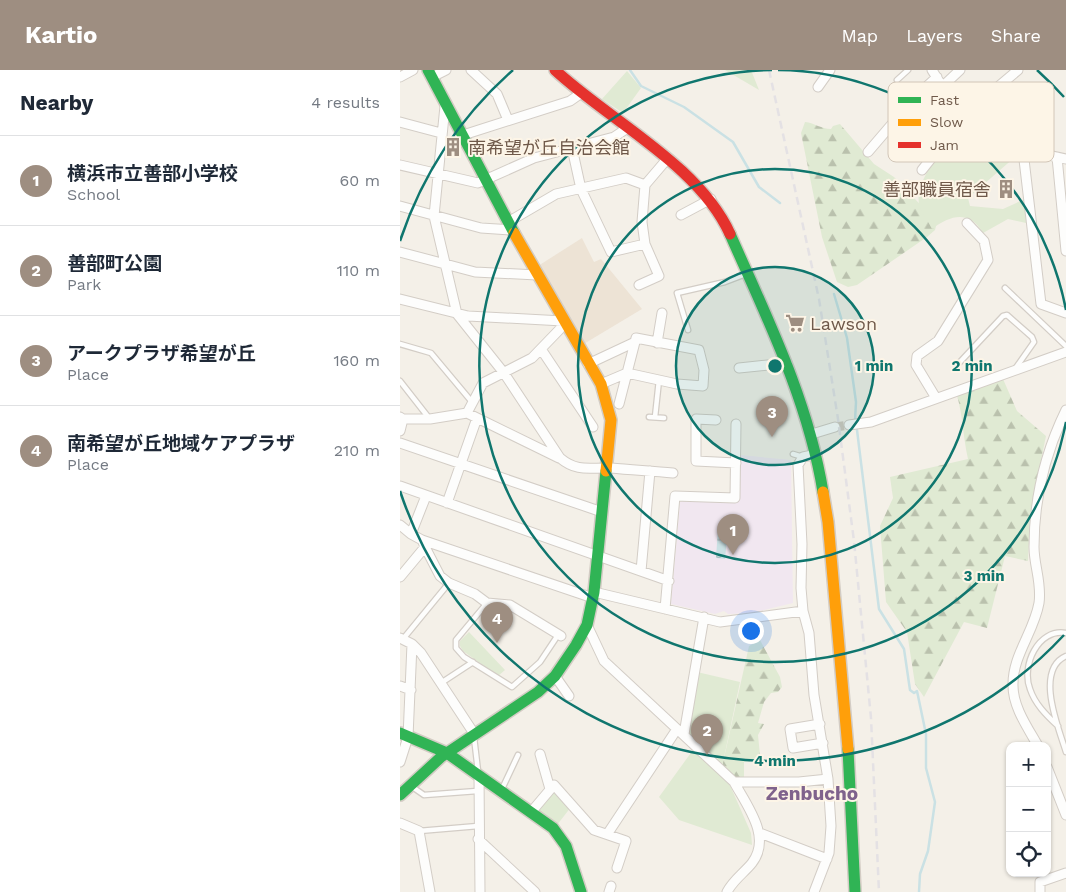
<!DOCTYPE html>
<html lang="en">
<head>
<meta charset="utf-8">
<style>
	:root { --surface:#fff; --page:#f2f2f3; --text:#1f2937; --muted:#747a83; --line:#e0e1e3; --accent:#9e8e81 }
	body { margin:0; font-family:"Work Sans","Noto Sans JP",sans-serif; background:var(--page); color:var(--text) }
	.controls { position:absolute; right:15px; bottom:15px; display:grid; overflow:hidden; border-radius:10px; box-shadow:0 1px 4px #0004 }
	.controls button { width:45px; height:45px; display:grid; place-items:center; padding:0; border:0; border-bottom:1px solid var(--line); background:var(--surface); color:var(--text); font:25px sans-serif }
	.you { position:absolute; left:350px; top:560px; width:18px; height:18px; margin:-12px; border:4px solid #fff; border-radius:50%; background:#1a73e8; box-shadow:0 0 0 8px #1a73e833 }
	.badge { display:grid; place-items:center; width:32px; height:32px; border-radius:50%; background:var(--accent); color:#fff; font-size:16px; font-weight:700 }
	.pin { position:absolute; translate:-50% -41px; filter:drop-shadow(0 1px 2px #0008) }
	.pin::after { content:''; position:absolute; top:26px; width:18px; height:15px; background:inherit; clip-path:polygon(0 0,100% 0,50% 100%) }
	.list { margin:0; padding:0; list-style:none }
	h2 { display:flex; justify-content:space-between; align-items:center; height:65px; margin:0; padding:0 20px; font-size:21px }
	h2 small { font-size:16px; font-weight:400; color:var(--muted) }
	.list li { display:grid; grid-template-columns:32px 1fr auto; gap:15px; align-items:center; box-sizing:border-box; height:90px; padding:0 20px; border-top:1px solid var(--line) }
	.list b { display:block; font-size:19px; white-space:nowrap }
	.list p { margin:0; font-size:16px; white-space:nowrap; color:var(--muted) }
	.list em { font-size:16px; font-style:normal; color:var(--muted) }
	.icon { flex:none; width:28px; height:28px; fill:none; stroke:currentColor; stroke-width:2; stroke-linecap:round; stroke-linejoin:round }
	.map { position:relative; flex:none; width:666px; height:822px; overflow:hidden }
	header { display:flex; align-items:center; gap:30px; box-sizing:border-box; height:70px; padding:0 25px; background:var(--accent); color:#fff }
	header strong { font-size:24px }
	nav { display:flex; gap:28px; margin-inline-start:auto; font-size:18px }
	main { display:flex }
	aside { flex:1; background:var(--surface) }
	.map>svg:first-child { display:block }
	.residential { fill:#ede3d5 }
	.education { fill:#f1e7f0 }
	.forest { fill:url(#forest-firs) }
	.park { fill:#e0ead3 }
	.water { fill:url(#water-ripples) }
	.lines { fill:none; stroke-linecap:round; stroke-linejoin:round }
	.stream { stroke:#cae1e4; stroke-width:2.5 }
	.street-tunnel { stroke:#d3cac0; stroke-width:9; stroke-dasharray:9 4.5; stroke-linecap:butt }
	.lane-casing { stroke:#d3cdc6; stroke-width:7 }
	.street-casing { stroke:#d3cdc6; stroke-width:11 }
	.fast-casing { stroke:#d3ccc4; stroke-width:14 }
	.slow-casing { stroke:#d3ccc4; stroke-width:14 }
	.jam-casing { stroke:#d3ccc4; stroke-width:14 }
	.lane { stroke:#fdfdfc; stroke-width:4.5 }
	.street { stroke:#fdfdfc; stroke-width:9 }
	.fast { stroke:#30b455; stroke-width:11 }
	.slow { stroke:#ff9f0a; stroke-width:11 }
	.jam { stroke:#e5322d; stroke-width:11 }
	.rail { stroke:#e4e1e4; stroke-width:2.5; stroke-dasharray:8 5; stroke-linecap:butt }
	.ring { fill:none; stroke:#0f766e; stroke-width:2.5 }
	.labels { text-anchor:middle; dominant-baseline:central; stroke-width:4; stroke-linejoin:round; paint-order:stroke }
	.poi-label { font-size:18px; fill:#6f594a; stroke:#fdf5e7; text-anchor:start }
	.neighbourhood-label { font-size:19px; font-weight:bold; fill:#7f628c; stroke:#fdf5e7 }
	.key { fill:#fdf5e7; stroke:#d2c6b8; stroke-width:1 }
	.key-label { font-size:14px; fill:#6f594a }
	.centre { fill:#0f766e; stroke:#fdf5e7; stroke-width:2.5 }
	.ring-label { font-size:15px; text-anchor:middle; font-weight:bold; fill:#0f766e; stroke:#fdf5e7; stroke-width:4; stroke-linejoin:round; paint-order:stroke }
</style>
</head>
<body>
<header>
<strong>Kartio</strong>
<nav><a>Map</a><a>Layers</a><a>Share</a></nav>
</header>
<main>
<aside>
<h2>Nearby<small>4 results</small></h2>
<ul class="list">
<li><span class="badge">1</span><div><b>横浜市立善部小学校</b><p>School</p></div><em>60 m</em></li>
<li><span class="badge">2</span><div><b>善部町公園</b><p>Park</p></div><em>110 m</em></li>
<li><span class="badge">3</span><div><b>アークプラザ希望が丘</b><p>Place</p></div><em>160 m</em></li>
<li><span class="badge">4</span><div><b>南希望が丘地域ケアプラザ</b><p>Place</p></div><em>210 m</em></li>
</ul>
</aside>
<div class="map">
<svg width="666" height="822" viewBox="0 0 666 822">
	<defs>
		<pattern id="forest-firs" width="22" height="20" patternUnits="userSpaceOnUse" patternTransform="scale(1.25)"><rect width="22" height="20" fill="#e0ead3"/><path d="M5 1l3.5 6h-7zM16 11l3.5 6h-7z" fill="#bac1ad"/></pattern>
		<pattern id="water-ripples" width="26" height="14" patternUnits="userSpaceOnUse" patternTransform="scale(1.25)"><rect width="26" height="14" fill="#cae1e4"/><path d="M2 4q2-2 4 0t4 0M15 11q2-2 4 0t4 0" fill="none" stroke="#a8b9bb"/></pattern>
	</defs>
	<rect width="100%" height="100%" fill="#f4f0e8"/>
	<path class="residential" d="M182 168 194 192 201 189 242 239 182 275 138 196Z"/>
	<path class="education" d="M340 385 391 390 393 533 351 543 328 544 324 541 315 544 271 534 280 432 283 430 337 433Z"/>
	<path class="forest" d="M405 52C415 53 421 59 431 59L433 56 440 54 474 94 494 107 537 152 535 160 527 167 457 215 448 217 437 212 422 167 401 63Z
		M603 309 617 341 646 366 630 444 628 491 605 486 587 558 564 552 524 627 515 614 507 562 486 532 480 456 493 428 490 407 568 389C563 367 563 347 557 325Z
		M360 570 380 607 382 617 378 622 371 623 364 632 358 653 364 654 358 665 360 685 352 691 344 692V708L335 707 322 697 349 576Z"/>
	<path class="park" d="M325 0H351L359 20Z
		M227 1 241 18 223 43 202 29Z
		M567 51 615 87 568 128 570 136 603 139 625 129 626 153 608 149 583 163C569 140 551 145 532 159 528 151 521 142 519 134 514 107 551 71 567 51Z
		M69 562 105 600 98 606 63 581 60 576V571Z
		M297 602 340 612 322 697 351 763 352 775 279 750 259 727 298 673 286 663Z
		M153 721 171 737 157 755 140 742V736Z"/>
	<path class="water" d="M318 458H328L325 489 316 488Z"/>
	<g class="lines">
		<path class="stream" d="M230 0 241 16 284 37 333 72 359 117 380 133
			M434 224 447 268 456 332 455 351
			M457 360 479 539 504 579 510 620 514 623 517 621 526 664V698L535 732 528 781 520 804 519 822"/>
		<path class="street-tunnel" d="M435 357 449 355"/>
		<g class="lane-casing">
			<path id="lane" d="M497 10 508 0
				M605 218 666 276
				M288 260 277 223 325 212 346 204
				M0 274 31 283 72 332
				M560 292 603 246 607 245 632 267 634 272 615 299
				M0 311 29 348
				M249 347 264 348
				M255 347 259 310
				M393 384 403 387
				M87 533 56 570V578L64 587 112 617 140 592 158 565
				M3 569 49 513
				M666 586C634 600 659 659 666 682
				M41 613 73 592
				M658 656C646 645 635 634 630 619 621 596 638 558 666 563
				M74 667 78 701
				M11 716 24 725 77 721
				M102 719 118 685
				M19 761 78 756"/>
		</g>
		<g class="street-casing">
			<path id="street" d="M71 0 97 24 108 50
				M532 0 553 34 595 67 611 77 666 89
				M0 7 13 0
				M32 7 46 0
				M543 16 560 0
				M418 17 430 0
				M45 36 34 146 57 244 104 303 160 388C178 403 191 397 211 398 232 400 252 401 273 403
				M0 52 41 63
				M60 66 170 31 180 24
				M595 67 643 22 648 27 646 84
				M172 78 181 119 211 182 245 174 242 152 245 115 268 88
				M623 81 641 234 666 243
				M468 82 516 26 537 7
				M657 87 666 181
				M0 95 78 113 134 88 214 67 226 59
				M522 100 567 43 618 0
				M0 136 81 158 112 160
				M281 145 311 129
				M108 152 156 124 226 108 245 115
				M0 182 75 202 137 205
				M239 215 259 206 245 174
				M0 229 68 246 163 251 160 259 132 288 83 313 67 343
				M257 273 262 243
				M141 279 193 357
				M188 294 235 272 236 268 299 280 304 300 303 316 277 314 227 303 201 314
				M339 298 387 293
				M536 328 516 295 517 286 538 271 588 190 584 171 567 153
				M219 334 235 272
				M0 347 3 349 0 361
				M3 349H30L67 343 159 388
				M316 350 296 349V391L336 393
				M449 355 471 352 666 282
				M412 364 435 357
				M0 373 202 442
				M0 416 269 511
				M47 433 77 348
				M0 455 11 464 22 470 193 528
				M11 464 26 426
				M25 477 40 506 49 513 75 524 87 533 110 535 161 566
				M241 501 250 401
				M0 507 25 477 23 472
				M194 522 320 552 403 541
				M265 539 275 426 335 428 336 354
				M187 555 204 591 334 712H399L428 709
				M0 568 12 574 21 583 75 665
				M155 606 169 626
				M0 616 11 620
				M420 654 390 659 393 678 423 673
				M284 664 304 547
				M638 676C628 658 613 637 613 616 612 586 634 562 639 533 642 513 634 496 634 477 634 429 645 383 666 340
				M140 684 150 719
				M0 692 8 667 12 574
				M647 697 666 745
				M79 706 80 822
				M132 741 154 715 194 760 226 771 217 798
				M0 753 19 761 30 822
				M208 763 277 659
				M360 763 427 789
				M78 769 135 822
				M209 822 211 816
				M327 822C333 810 344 803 352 793 372 767 347 736 334 712
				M414 822 429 783 431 756 428 709 414 625 409 563 403 541 401 518 402 474 398 395 403 387 417 384
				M640 822V812L666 803"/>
		</g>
		<g class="fast-casing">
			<path id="fast" d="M28 0 114 163
				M330 164C367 248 408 330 423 422
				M0 663 47 683 153 758 166 776 181 822
				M448 679 455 822
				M0 725 41 687 138 622 155 606 176 575 187 555 194 522 206 401"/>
		</g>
		<g class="slow-casing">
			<path id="slow" d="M114 163 201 314 211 350 206 401
				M423 422 428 452 448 679"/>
		</g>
		<g class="jam-casing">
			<path id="jam" d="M155 0C210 51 299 95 330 164"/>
		</g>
		<use href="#lane" class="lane"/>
		<use href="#street" class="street"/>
		<use href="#fast" class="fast"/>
		<use href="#slow" class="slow"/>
		<use href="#jam" class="jam"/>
		<path class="rail" d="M369 0 419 229 438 349 454 471 471 648 479 822"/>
	</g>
	<circle cx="375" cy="296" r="99" fill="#0f766e" fill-opacity=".12"/>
	<g class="ring">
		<circle cx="375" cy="296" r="99"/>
		<circle cx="375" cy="296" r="197"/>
		<path d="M666 352A296 296 0 1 1 372 0M378 0A296 296 0 0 1 666 240"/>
		<path d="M664 565A395 395 0 0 1 0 421M0 171A395 395 0 0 1 113 0M637 0A395 395 0 0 1 664 27"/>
	</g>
	<defs>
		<g id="building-bare" transform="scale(1.5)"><path d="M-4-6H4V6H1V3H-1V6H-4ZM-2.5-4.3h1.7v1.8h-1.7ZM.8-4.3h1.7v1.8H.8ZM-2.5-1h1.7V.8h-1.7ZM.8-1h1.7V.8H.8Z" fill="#9e8e81" stroke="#fdf5e7" stroke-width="2.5" paint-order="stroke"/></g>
		<g id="supermarket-bare" transform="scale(1.5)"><path d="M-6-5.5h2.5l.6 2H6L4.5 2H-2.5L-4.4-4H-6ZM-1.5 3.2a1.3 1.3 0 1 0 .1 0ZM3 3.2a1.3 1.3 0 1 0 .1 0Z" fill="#9e8e81" stroke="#fdf5e7" stroke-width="2.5" paint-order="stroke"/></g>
	</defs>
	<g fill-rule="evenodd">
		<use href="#building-bare" x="53" y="77"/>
		<use href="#building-bare" x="606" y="119"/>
		<use href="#supermarket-bare" x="395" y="253"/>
	</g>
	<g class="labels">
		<g class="poi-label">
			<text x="68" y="77">南希望が丘自治会館</text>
			<text x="591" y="119" text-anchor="end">善部職員宿舎</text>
			<text x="410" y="253">Lawson</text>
		</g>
		<g class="neighbourhood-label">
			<text x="412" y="723">Zenbucho</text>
		</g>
	</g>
	<rect x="488" y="12" width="166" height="80" rx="8" class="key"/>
	<rect x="498" y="27" width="23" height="6" fill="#30b455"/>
	<rect x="498" y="49" width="23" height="7" fill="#ff9f0a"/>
	<rect x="498" y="72" width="23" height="6" fill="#e5322d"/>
	<g class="key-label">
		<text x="530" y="35">Fast</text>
		<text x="530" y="57">Slow</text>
		<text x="530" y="80">Jam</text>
	</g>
	<circle cx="375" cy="296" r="8" class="centre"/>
	<g class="ring-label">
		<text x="474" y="301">1 min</text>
		<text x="572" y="301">2 min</text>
		<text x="584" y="511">3 min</text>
		<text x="375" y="696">4 min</text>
	</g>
</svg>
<div class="controls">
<button>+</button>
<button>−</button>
<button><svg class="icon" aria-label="locate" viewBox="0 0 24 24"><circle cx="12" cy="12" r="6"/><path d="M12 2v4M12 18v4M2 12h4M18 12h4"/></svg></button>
</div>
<div class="you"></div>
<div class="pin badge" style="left:333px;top:485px">1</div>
<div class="pin badge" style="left:307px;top:685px">2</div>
<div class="pin badge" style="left:372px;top:367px">3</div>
<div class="pin badge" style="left:97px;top:573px">4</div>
</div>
</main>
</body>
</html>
